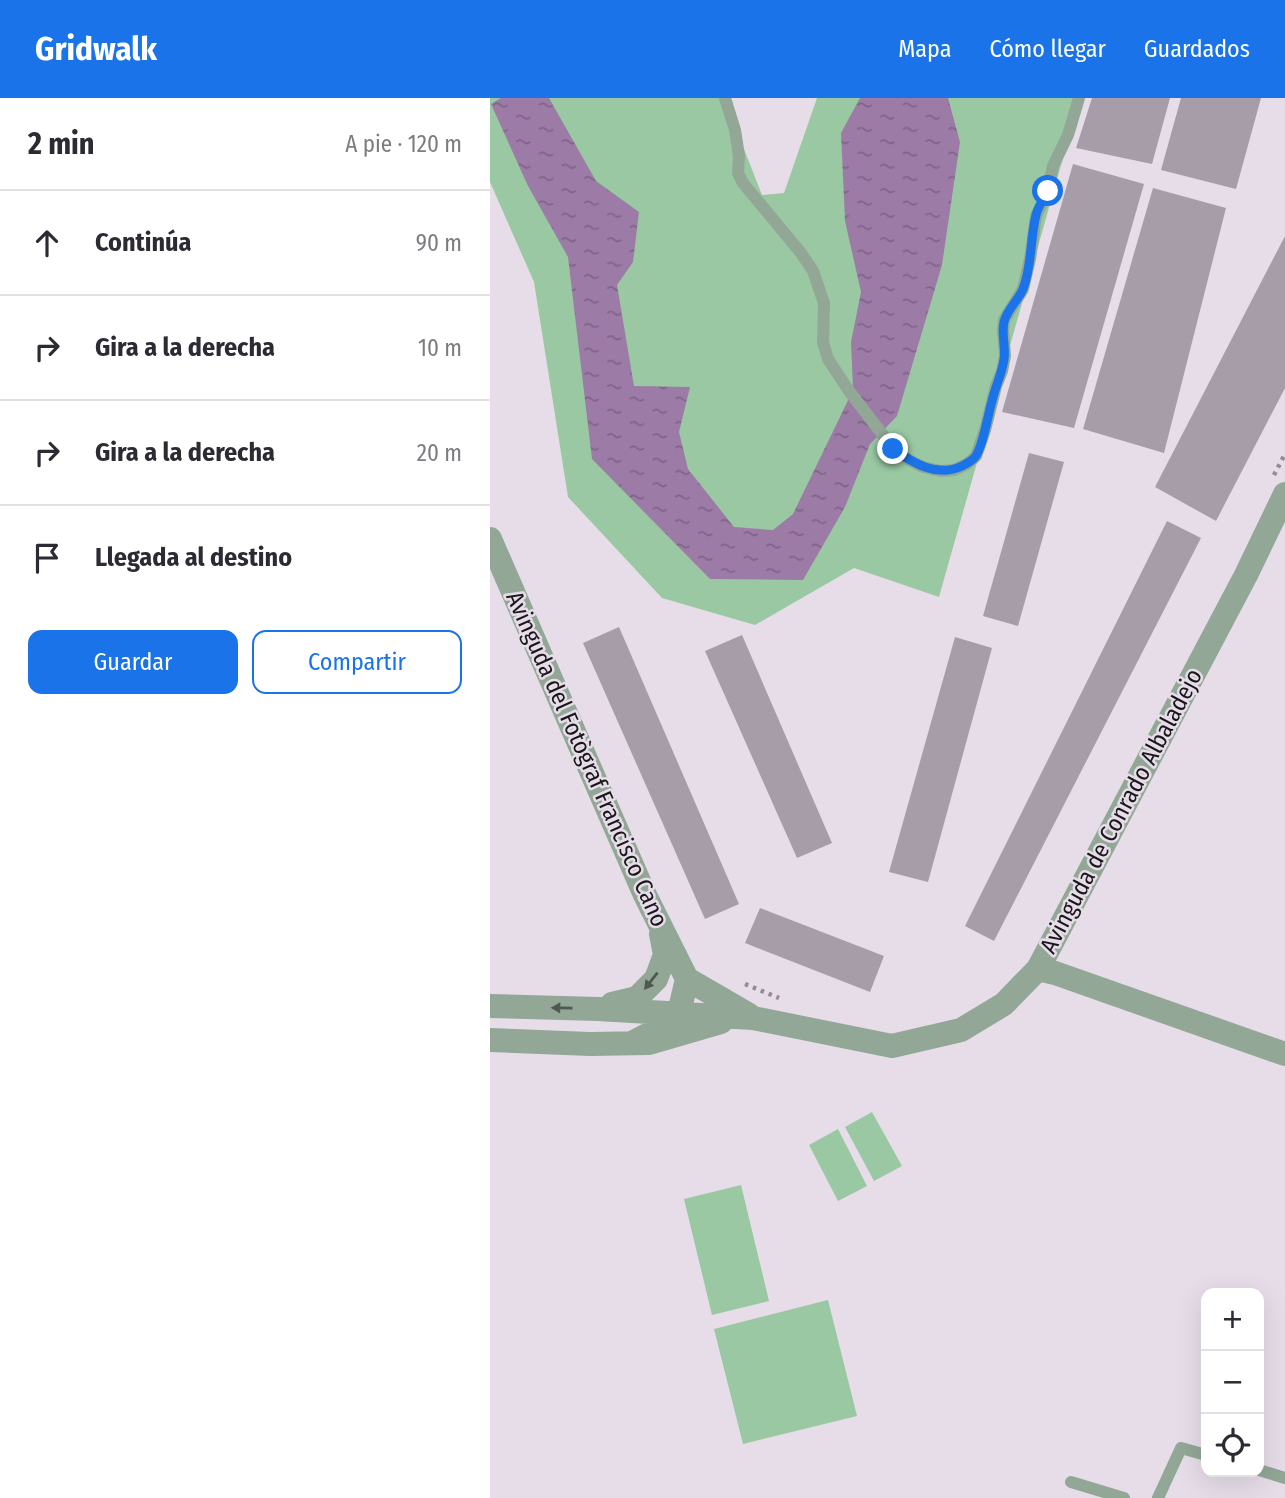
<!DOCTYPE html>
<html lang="es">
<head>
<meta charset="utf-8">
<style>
	:root { --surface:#fff; --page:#f7f7f7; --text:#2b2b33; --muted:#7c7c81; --line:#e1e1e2; --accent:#1a73e8 }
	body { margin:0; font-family:"Fira Sans Condensed",sans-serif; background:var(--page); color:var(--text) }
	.controls { position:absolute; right:21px; bottom:21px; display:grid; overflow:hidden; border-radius:14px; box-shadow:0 7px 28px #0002 }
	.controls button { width:63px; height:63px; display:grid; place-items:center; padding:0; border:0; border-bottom:2px solid var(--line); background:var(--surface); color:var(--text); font:35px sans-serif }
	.stop { position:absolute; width:21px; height:21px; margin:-16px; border:5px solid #1a73e8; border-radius:50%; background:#fff }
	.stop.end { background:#1a73e8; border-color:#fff; box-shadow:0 2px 7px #0008 }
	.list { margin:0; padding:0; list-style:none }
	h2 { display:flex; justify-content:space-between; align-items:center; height:91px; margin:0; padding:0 28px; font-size:30px }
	h2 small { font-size:23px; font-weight:400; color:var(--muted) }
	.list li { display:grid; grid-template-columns:46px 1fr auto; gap:21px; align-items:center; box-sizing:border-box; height:105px; padding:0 28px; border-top:2px solid var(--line) }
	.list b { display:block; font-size:26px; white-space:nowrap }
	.list em { font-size:23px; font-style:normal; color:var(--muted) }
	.actions { display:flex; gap:14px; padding:21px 28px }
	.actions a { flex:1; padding:16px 0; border:2px solid var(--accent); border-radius:14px; text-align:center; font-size:24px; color:var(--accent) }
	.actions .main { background:var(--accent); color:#fff }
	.icon { flex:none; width:38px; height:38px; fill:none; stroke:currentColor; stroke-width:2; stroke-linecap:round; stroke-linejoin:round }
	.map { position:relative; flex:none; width:795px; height:1400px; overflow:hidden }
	header { display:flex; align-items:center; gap:42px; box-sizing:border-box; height:98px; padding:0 35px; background:var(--accent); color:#fff }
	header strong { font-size:33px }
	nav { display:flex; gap:38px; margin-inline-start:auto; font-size:24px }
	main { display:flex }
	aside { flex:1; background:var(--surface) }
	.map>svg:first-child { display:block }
	.green { fill:#99c8a3 }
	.water { fill:url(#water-ripples) }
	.building { fill:#a69da9 }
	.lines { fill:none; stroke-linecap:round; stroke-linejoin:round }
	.path { stroke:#938c95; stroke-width:4.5; stroke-dasharray:3.5 5; stroke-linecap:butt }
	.service { stroke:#92a796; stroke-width:12 }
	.minor { stroke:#92a796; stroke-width:24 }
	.oneway { fill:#505852 }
	.route { stroke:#1a73e8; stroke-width:9 }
	.labels { text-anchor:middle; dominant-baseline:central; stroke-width:5; stroke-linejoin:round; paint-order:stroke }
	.street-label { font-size:24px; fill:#1a171b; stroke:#e6dde9 }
</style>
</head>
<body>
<header>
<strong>Gridwalk</strong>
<nav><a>Mapa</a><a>Cómo llegar</a><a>Guardados</a></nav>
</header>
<main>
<aside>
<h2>2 min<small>A pie · 120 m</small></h2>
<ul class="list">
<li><svg class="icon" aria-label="ahead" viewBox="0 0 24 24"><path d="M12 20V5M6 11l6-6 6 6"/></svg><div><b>Continúa</b></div><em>90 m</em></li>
<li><svg class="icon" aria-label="right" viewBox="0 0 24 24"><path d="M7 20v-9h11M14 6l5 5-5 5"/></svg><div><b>Gira a la derecha</b></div><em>10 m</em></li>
<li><svg class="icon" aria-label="right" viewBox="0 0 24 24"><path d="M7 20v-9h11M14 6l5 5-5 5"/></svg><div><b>Gira a la derecha</b></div><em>20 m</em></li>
<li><svg class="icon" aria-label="arrive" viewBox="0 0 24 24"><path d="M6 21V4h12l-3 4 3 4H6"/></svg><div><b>Llegada al destino</b></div></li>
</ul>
<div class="actions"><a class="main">Guardar</a><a>Compartir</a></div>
</aside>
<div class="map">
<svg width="795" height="1400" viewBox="0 0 795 1400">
	<defs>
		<pattern id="water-ripples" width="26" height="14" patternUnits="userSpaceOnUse" patternTransform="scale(1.75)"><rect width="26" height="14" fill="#9d7ba7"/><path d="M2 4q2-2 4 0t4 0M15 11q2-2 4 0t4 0" fill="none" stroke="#7f6487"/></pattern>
	</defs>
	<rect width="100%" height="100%" fill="#e6dde9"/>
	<path class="green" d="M0 0H234L272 97 294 95 327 0H590L449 499 364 470 265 527 172 500 78 399 44 184 0 84Z
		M382 1014 412 1068 384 1083 355 1029Z
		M348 1031 377 1088 348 1103 319 1047Z
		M251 1087 279 1203 222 1217 194 1101Z
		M338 1202 367 1318 253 1346 224 1231Z"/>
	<path class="water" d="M11 0H59L106 83 149 114 143 164 127 187 144 288 200 289 189 334 198 371 244 429 283 432 303 416 363 292 361 244 371 194 355 123 351 35 370 0H458L470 44 452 167 407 318 380 346 355 409 313 482 220 481 102 361 78 159 38 88 1 6Z"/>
	<path class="building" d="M602 0H680L662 66 586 50Z
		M691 0H771L746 91 671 72Z
		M583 66 654 86 584 330 512 314Z
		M663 90 736 110 674 355 593 331Z
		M795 138V290L726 423 665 389Z
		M539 355 574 364 528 528 493 518Z
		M677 423 711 440 504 843 475 828Z
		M129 529 249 806 215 821 93 545Z
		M252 537 342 745 307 760 215 553Z
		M465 539 502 550 438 784 399 774Z
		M270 810 394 858 380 894 255 845Z"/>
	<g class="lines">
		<path class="path" d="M784 377 795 356
			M255 886 289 900"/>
		<path class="service" d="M235 0 245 32 249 58 248 75 253 85 311 155 323 173 334 205 333 244 338 261 359 293 403 350 419 362 433 369 451 373 464 372 477 366 486 358 495 332 506 288 512 273 515 258 513 232 514 222 533 191 540 161 546 118 558 93 563 68 578 37 589 0
			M769 1372 795 1380
			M581 1384 634 1400
			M668 1400 691 1350 716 1357"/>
		<path class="minor" d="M0 441 155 797 197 881 189 915 169 931 142 945
			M548 871 565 875 795 956
			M197 881 259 917
			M122 906 147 900 166 881 175 857 171 836
			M0 908 108 911 263 920 402 948 471 932 514 906 548 871 756 477 795 396
			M0 942 100 946 159 945 231 924"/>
	</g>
	<defs><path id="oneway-solid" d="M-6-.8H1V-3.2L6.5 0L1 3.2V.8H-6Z" transform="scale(1.75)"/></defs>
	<g class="oneway">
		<use href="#oneway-solid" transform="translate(161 883) rotate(128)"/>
		<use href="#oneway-solid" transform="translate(72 910) rotate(-179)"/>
	</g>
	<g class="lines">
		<path class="route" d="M403 351C423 365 447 380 472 368 476 366 482 363 485 359 493 349 498 316 502 303 505 289 512 276 514 261 516 249 511 236 514 224 517 211 528 203 533 191 542 169 540 140 546 117 548 108 554 101 558 93"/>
	</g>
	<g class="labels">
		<g class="street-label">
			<text transform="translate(97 661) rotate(66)">Avinguda del Fotògraf Francisco Cano</text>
			<text transform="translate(631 713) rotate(-62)">Avinguda de Conrado Albaladejo</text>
		</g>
	</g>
</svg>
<div class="controls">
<button>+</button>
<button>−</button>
<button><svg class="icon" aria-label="locate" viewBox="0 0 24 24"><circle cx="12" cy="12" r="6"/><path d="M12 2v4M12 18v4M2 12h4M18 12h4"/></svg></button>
</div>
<div class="stop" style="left:558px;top:93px"></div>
<div class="stop end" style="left:403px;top:351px"></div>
</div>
</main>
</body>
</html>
